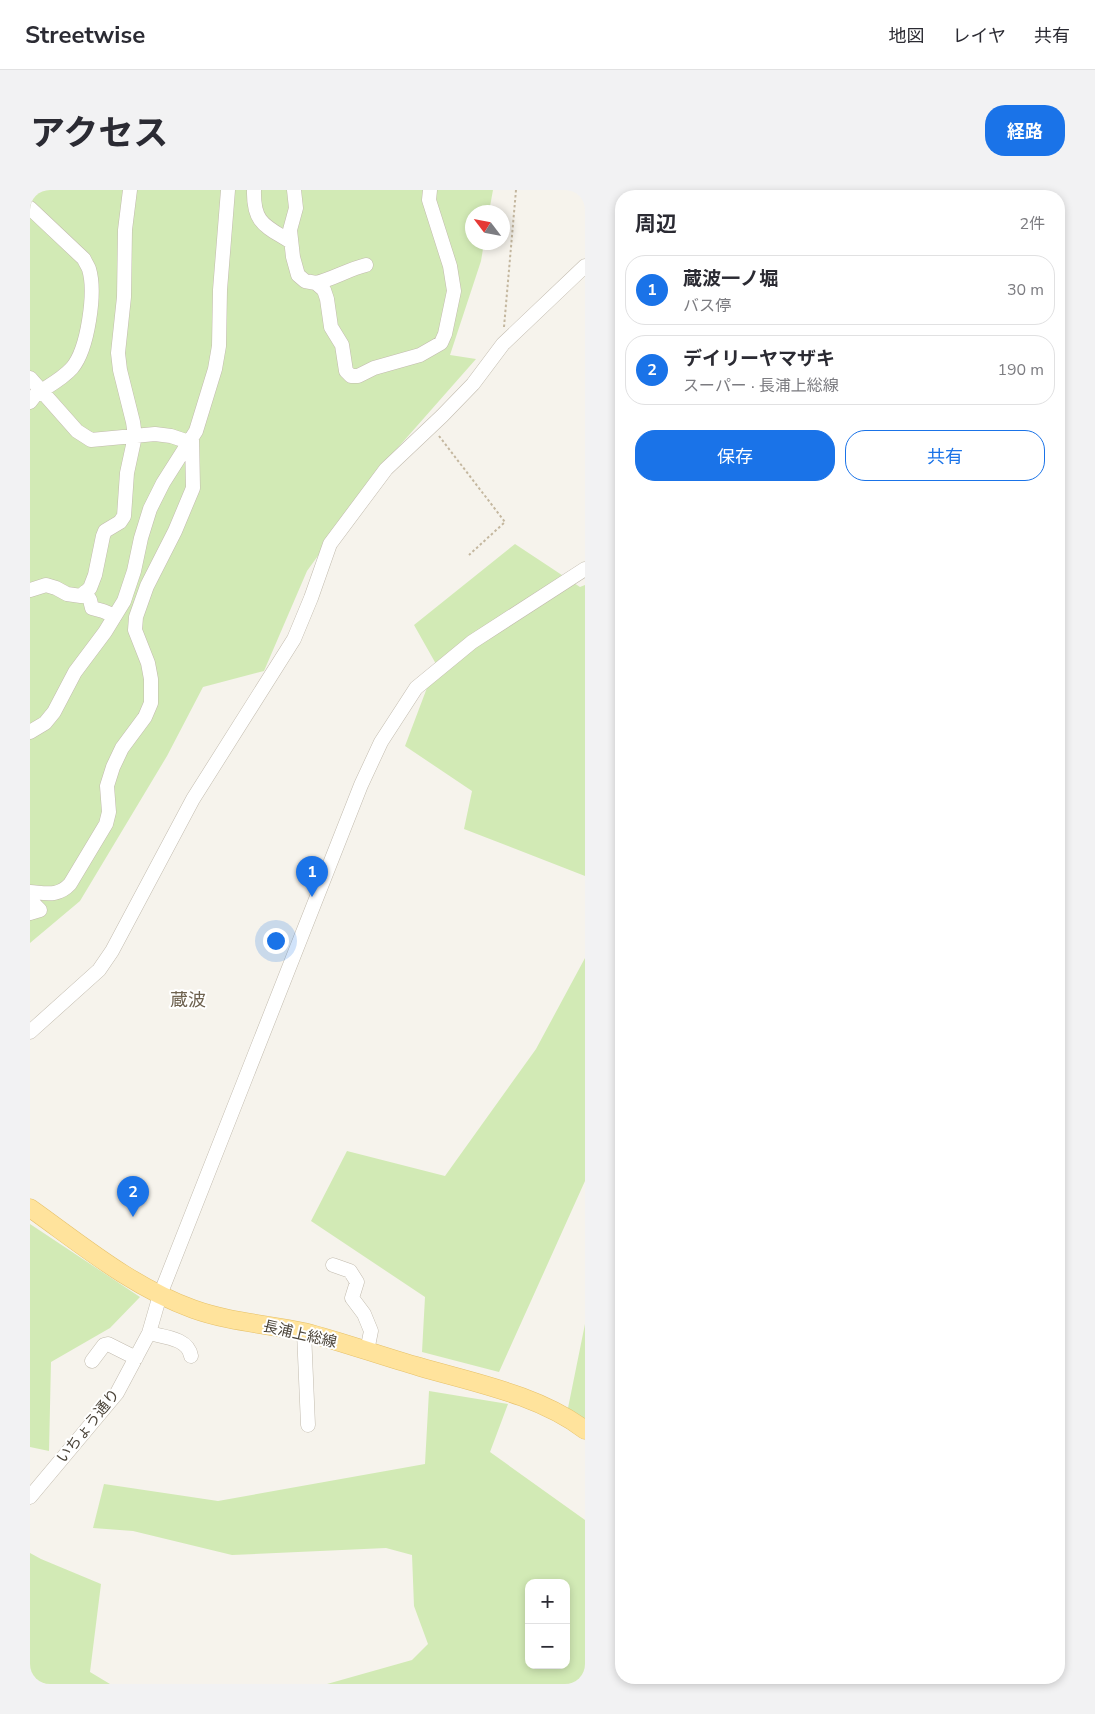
<!DOCTYPE html>
<html lang="ja">
<head>
<meta charset="utf-8">
<style>
	:root { --surface:#fff; --page:#f2f2f3; --text:#2b2b33; --muted:#7c7c81; --line:#e1e1e2; --accent:#1a73e8 }
	body { margin:0; font-family:"Nunito Sans","Noto Sans JP",sans-serif; background:var(--page); color:var(--text) }
	.controls { position:absolute; right:15px; bottom:15px; display:grid; overflow:hidden; border-radius:10px; box-shadow:0 2px 8px #0003 }
	.controls button { width:45px; height:45px; display:grid; place-items:center; padding:0; border:0; border-bottom:1px solid var(--line); background:var(--surface); color:var(--text); font:25px sans-serif }
	.compass { position:absolute; left:435px; top:15px; width:45px; height:45px; border-radius:50%; background:var(--surface); box-shadow:0 2px 8px #0003; rotate:302deg }
	.you { position:absolute; left:245px; top:750px; width:18px; height:18px; margin:-12px; border:4px solid #fff; border-radius:50%; background:#1a73e8; box-shadow:0 0 0 8px #1a73e833 }
	.badge { display:grid; place-items:center; width:32px; height:32px; border-radius:50%; background:var(--accent); color:#fff; font-size:16px; font-weight:700 }
	.pin { position:absolute; translate:-50% -41px; filter:drop-shadow(0 1px 2px #0008) }
	.pin::after { content:''; position:absolute; top:26px; width:18px; height:15px; background:inherit; clip-path:polygon(0 0,100% 0,50% 100%) }
	.list { margin:0; padding:0; list-style:none }
	h2 { display:flex; justify-content:space-between; align-items:center; height:65px; margin:0; padding:0 20px; font-size:21px }
	h2 small { font-size:16px; font-weight:400; color:var(--muted) }
	.list li { display:grid; grid-template-columns:32px 1fr auto; gap:15px; align-items:center; box-sizing:border-box; height:70px; margin:0 10px 10px; padding:0 10px; border:1px solid var(--line); border-radius:20px }
	.list b { display:block; font-size:19px; white-space:nowrap }
	.list p { margin:0; font-size:16px; white-space:nowrap; color:var(--muted) }
	.list em { font-size:16px; font-style:normal; color:var(--muted) }
	.actions { display:flex; gap:10px; padding:15px 20px }
	.actions a { flex:1; padding:11px 0; border:1px solid var(--accent); border-radius:20px; text-align:center; font-size:18px; color:var(--accent) }
	.actions .main { background:var(--accent); color:#fff }
	.map { position:relative; flex:none; width:555px; height:1494px; overflow:hidden; border-radius:20px }
	header { display:flex; align-items:center; gap:30px; box-sizing:border-box; height:70px; padding:0 25px; background:var(--surface); border-bottom:1px solid var(--line) }
	header strong { font-size:24px }
	nav { display:flex; gap:28px; margin-inline-start:auto; font-size:18px }
	.intro { display:flex; align-items:center; justify-content:space-between; box-sizing:border-box; height:120px; padding:0 30px }
	h1 { margin:0; font-size:35px }
	.button { padding:12px 22px; border-radius:20px; background:var(--accent); color:#fff; font-size:18px; font-weight:700 }
	main { display:flex; gap:30px; padding:0 30px }
	aside { flex:1; background:var(--surface); border-radius:20px; box-shadow:0 2px 8px #0003 }
	.map>svg:first-child { display:block }
	.green { fill:#d2eab5; fill-rule:evenodd }
	.lines { fill:none; stroke-linecap:round; stroke-linejoin:round }
	.minor-casing { stroke:#c2bbae; stroke-width:15 }
	.major-casing { stroke:#e6c16a; stroke-width:19 }
	.path { stroke:#c4b79f; stroke-width:2; stroke-dasharray:2.5 2.5; stroke-linecap:butt }
	.minor { stroke:#fff; stroke-width:14 }
	.major { stroke:#ffe39c; stroke-width:18 }
	.labels { text-anchor:middle; dominant-baseline:central; stroke-width:4; stroke-linejoin:round; paint-order:stroke }
	.street-label { font-size:15px; fill:#4b4439; stroke:#fff }
	.quarter-label { font-size:18px; fill:#6e6250; stroke:#fff }
</style>
</head>
<body>
<header>
<strong>Streetwise</strong>
<nav><a>地図</a><a>レイヤ</a><a>共有</a></nav>
</header>
<div class="intro"><h1>アクセス</h1><a class="button">経路</a></div>
<main>
<div class="map">
<svg width="555" height="1494" viewBox="0 0 555 1494">
	<rect width="100%" height="100%" fill="#f6f3ec"/>
	<path class="green" d="M0 0H463L459 22H442V52L454 53 451 71 420 165 446 169 357 270 277 381 234 481 173 497 137 566 50 711 0 753Z
		M485 354 550 397 555 395V686L434 639 442 601 375 556 406 474 384 435Z
		M555 768V991L469 1182 392 1162 395 1107 281 1031 317 961 415 986 506 859Z
		M0 1034 110 1107 80 1138 21 1172 19 1261 0 1257Z
		M555 1134V1229L538 1218Z
		M399 1201 478 1214 460 1262 555 1330V1494H297L382 1470 398 1454 384 1416 382 1365 356 1358 202 1365 103 1341 63 1338 74 1294 188 1311 395 1274ZM499 1393H536V1475H499Z
		M0 1363 11 1369 71 1394 60 1482 80 1494H0Z"/>
	<g class="lines">
		<g class="minor-casing">
			<path id="minor" d="M224 0C223 34 236 36 261 52
				M264 0 266 18 260 40 263 67 268 85 275 91 286 93 294 100 297 109 301 137 312 155 316 181 321 186H328L344 178 390 165 411 153 415 144 424 101 420 76 399 10 400 0
				M0 18 54 69C55 72 58 76 59 79 66 102 58 159 42 178 33 188 22 194 11 201
				M286 93C303 89 319 79 336 75
				M0 188 47 241 61 250 125 244 141 246 159 252
				M0 212 10 199
				M0 400 16 395 26 398 37 404 51 406 60 398 65 385 73 346 75 341 90 332 94 326 97 283 105 246 103 232 90 180 88 163 94 107 95 40 100 0
				M55 402 60 410 62 418 73 421 85 426
				M0 542 15 533 24 522 45 482 75 442 94 411 104 381 111 348 120 319 133 293 166 241 185 179 189 156 190 100 198 0
				M0 702C16 703 28 707 40 694L76 634 79 622 77 596 83 577 92 558 115 527 121 513V489L118 473 105 440 106 427 117 396 145 341 163 298 162 247
				M0 710 10 720 0 723
				M0 842 69 780 82 761 163 609 264 449 281 408 300 354 356 279 412 226 443 194 473 154 555 76
				M303 1075 320 1081 327 1092 322 1108 334 1124 341 1141 337 1161
				M274 1142 278 1235
				M119 1143C134 1147 158 1148 161 1166
				M62 1171 74 1155 78 1154 106 1168
				M0 1307 87 1203 119 1143 130 1105 331 595 351 552 386 498 442 452 555 379"/>
		</g>
		<g class="major-casing">
			<path id="major" d="M0 1018C52 1055 102 1097 163 1119 199 1132 237 1134 274 1142 313 1152 351 1166 390 1177 445 1193 509 1205 555 1240"/>
		</g>
		<path class="path" d="M474 137 486 0
			M409 246 475 332 439 365"/>
		<use href="#minor" class="minor"/>
		<use href="#major" class="major"/>
	</g>
	<g class="labels">
		<g class="street-label">
			<text transform="translate(270 1144) rotate(13)">長浦上総線</text>
			<text transform="translate(58 1236) rotate(-51)">いちょう通り</text>
		</g>
		<g class="quarter-label">
			<text x="158" y="810">蔵波</text>
		</g>
	</g>
</svg>
<div class="controls">
<button>+</button>
<button>−</button>
</div>
<svg class="compass" viewBox="-18 -18 36 36"><path d="M0-13l5 13h-10z" fill="#e53935"/><path d="M0 13l5-13h-10z" fill="#7c7c81"/></svg>
<div class="you"></div>
<div class="pin badge" style="left:282px;top:707px">1</div>
<div class="pin badge" style="left:103px;top:1027px">2</div>
</div>
<aside>
<h2>周辺<small>2件</small></h2>
<ul class="list">
<li><span class="badge">1</span><div><b>蔵波一ノ堀</b><p>バス停</p></div><em>30 m</em></li>
<li><span class="badge">2</span><div><b>デイリーヤマザキ</b><p>スーパー · 長浦上総線</p></div><em>190 m</em></li>
</ul>
<div class="actions"><a class="main">保存</a><a>共有</a></div>
</aside>
</main>
</body>
</html>
